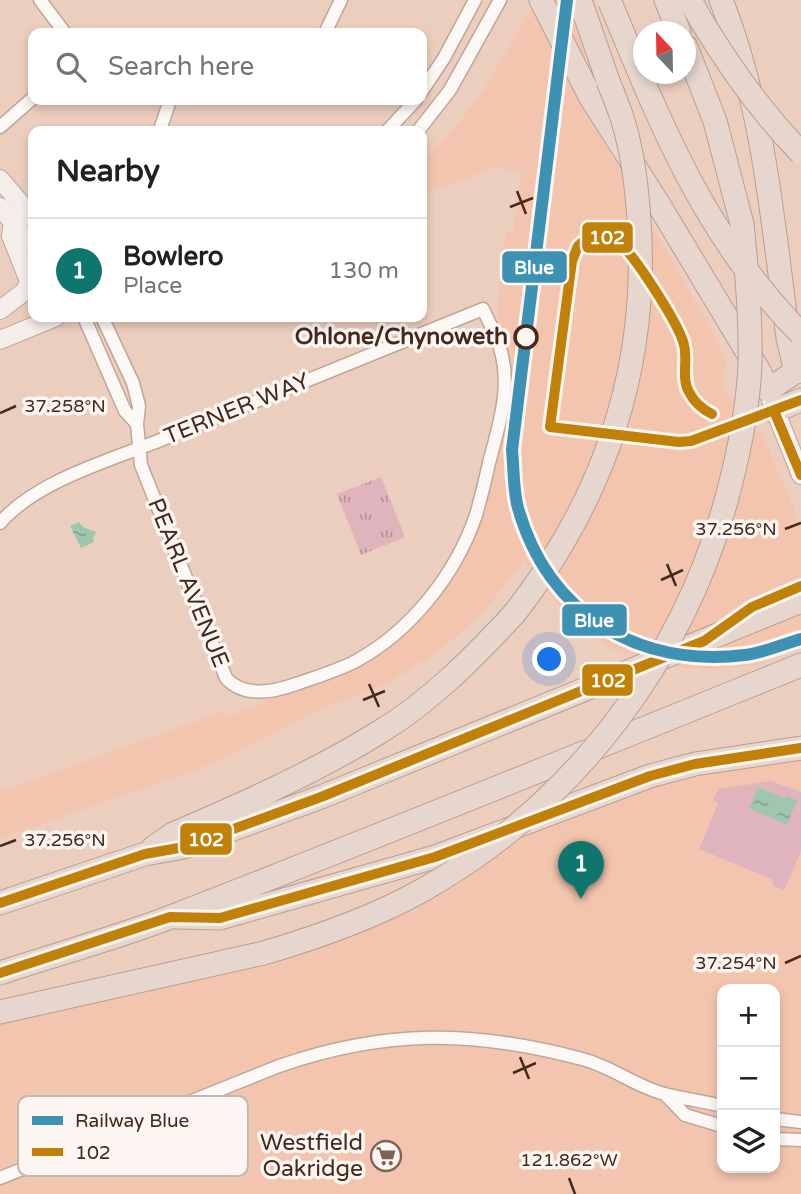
<!DOCTYPE html>
<html lang="en">
<head>
<meta charset="utf-8">
<style>
	:root { --surface:#fff; --page:#f2f2f2; --text:#202124; --muted:#757577; --line:#e0e0e0; --accent:#0f766e }
	body { margin:0; font-family:"Varela Round",sans-serif; background:var(--page); color:var(--text) }
	.controls { position:absolute; right:21px; bottom:21px; display:grid; overflow:hidden; border-radius:14px; box-shadow:0 4px 10px #0003 }
	.controls button { width:63px; height:63px; display:grid; place-items:center; padding:0; border:0; border-bottom:2px solid var(--line); background:var(--surface); color:var(--text); font:35px sans-serif }
	.compass { position:absolute; left:633px; top:21px; width:63px; height:63px; border-radius:50%; background:var(--surface); box-shadow:0 4px 10px #0003; rotate:338deg }
	.you { position:absolute; left:550px; top:660px; width:24px; height:24px; margin:-18px; border:5px solid #fff; border-radius:50%; background:#1a73e8; box-shadow:0 0 0 10px #1a73e833 }
	.badge { display:grid; place-items:center; width:46px; height:46px; border-radius:50%; background:var(--accent); color:#fff; font-size:23px; font-weight:700 }
	.pin { position:absolute; translate:-50% -58px; filter:drop-shadow(0 2px 4px #0008) }
	.pin::after { content:''; position:absolute; top:37px; width:24px; height:21px; background:inherit; clip-path:polygon(0 0,100% 0,50% 100%) }
	.list { margin:0; padding:0; list-style:none }
	h2 { display:flex; justify-content:space-between; align-items:center; height:91px; margin:0; padding:0 28px; font-size:30px }
	h2 small { font-size:23px; font-weight:400; color:var(--muted) }
	.list li { display:grid; grid-template-columns:46px 1fr auto; gap:21px; align-items:center; box-sizing:border-box; height:105px; padding:0 28px; border-top:2px solid var(--line) }
	.list b { display:block; font-size:26px; white-space:nowrap }
	.list p { margin:0; font-size:23px; white-space:nowrap; color:var(--muted) }
	.list em { font-size:23px; font-style:normal; color:var(--muted) }
	.icon { flex:none; width:38px; height:38px; fill:none; stroke:currentColor; stroke-width:2; stroke-linecap:round; stroke-linejoin:round }
	.map { position:relative; flex:none; width:801px; height:1194px; overflow:hidden }
	.search { position:absolute; background:var(--surface); box-shadow:0 4px 10px #0003; left:28px; top:28px; width:399px; height:77px; display:flex; align-items:center; gap:18px; box-sizing:border-box; padding:0 24px; border-radius:14px; color:var(--muted); font-size:26px }
	.panel { position:absolute; background:var(--surface); box-shadow:0 4px 10px #0003; left:28px; top:126px; width:399px; height:196px; border-radius:14px }
	.map>svg:first-child { display:block }
	.built { fill:#f4c5ae; fill-rule:evenodd }
	.park { fill:url(#park-tufts) }
	.garden { fill:#dfb4bc }
	.water { fill:url(#water-ripples) }
	.lines { fill:none; stroke-linecap:round; stroke-linejoin:round }
	.street-casing { stroke:#bfa699; stroke-width:15 }
	.secondary-casing { stroke:#bfa699; stroke-width:20 }
	.highway-casing { stroke:#b99e8f; stroke-width:25 }
	.street { stroke:#fcf8f5; stroke-width:12 }
	.secondary { stroke:#f5edea; stroke-width:18 }
	.highway { stroke:#e7d6cd; stroke-width:23 }
	.highway-bridge-casing { stroke:#b99e8f; stroke-width:25; stroke-linecap:butt }
	.highway-bridge { stroke:#e7d6cd; stroke-width:23 }
	.bus-1-casing { stroke:#fcf5f1; stroke-width:16 }
	.bus-1 { stroke:#c18109; stroke-width:10 }
	.rail-1-casing { stroke:#fcf5f1; stroke-width:18 }
	.rail-1 { stroke:#3d92b4; stroke-width:12 }
	.ticks { fill:none; stroke:#442a1d; stroke-width:2.5 }
	.stop-dot { fill:#fcf5f1; stroke:#442a1d; stroke-width:3.5 }
	.labels { text-anchor:middle; dominant-baseline:central; stroke-width:7; stroke-linejoin:round; paint-order:stroke }
	.stop-label { font-size:23px; font-weight:bold; fill:#442a1d; stroke:#fcf5f1; text-anchor:end }
	.street-label { font-size:23px; fill:#442a1d; stroke:#fcf5f1 }
	.poi-label { font-size:23px; fill:#442a1d; stroke:#fcf5f1; text-anchor:end }
	.key { fill:#fcf5f1; stroke:#c5b8b1; stroke-width:2 }
	.key-label { font-size:19px; fill:#442a1d }
	.ticks-label { font-size:18px; text-anchor:middle; fill:#442a1d; stroke:#fcf5f1; stroke-width:7; stroke-linejoin:round; paint-order:stroke }
	.line-badge { stroke:#fcf5f1; stroke-width:2.5 }
	.badge-label { font-size:19px; text-anchor:middle; font-weight:bold; fill:#fff }
</style>
</head>
<body>
<div class="map">
<svg width="801" height="1194" viewBox="0 0 801 1194">
	<defs>
		<pattern id="park-tufts" width="24" height="20" patternUnits="userSpaceOnUse" patternTransform="scale(1.75)"><rect width="24" height="20" fill="#dfb4bc"/><path d="M3 7l-1-3M5 7V3M7 7l1-3M15 17l-1-3M17 17v-4M19 17l1-3" fill="none" stroke="#b69398"/></pattern>
		<pattern id="water-ripples" width="26" height="14" patternUnits="userSpaceOnUse" patternTransform="scale(1.75)"><rect width="26" height="14" fill="#9ec7af"/><path d="M2 4q2-2 4 0t4 0M15 11q2-2 4 0t4 0" fill="none" stroke="#82a28e"/></pattern>
	</defs>
	<rect width="100%" height="100%" fill="#eccebf"/>
	<path class="built" d="M537 0H591L580 101 714 333 726 363 723 389 762 433 801 525V647L757 665 716 669 685 668 643 660 611 649 581 629 551 597 525 561 479 616 444 647 389 683 316 711 217 762 0 839V792L224 711 227 717 265 702 264 698 344 673 439 595 506 422 514 384 497 328 499 289 506 233H513L521 172 496 167 422 196V164L477 101Z
		M801 748V1194H0V1010L106 991 268 966 413 911 456 886 526 836 650 776ZM722 989H775V1168H722Z"/>
	<path class="park" d="M381 477 405 537 361 555 337 494Z"/>
	<path class="garden" d="M771 781 801 792V851L784 891 774 886 771 879 699 849 718 803 713 800 718 789Z"/>
	<path class="water" d="M79 522 83 527 96 532 93 538 94 542 81 548 70 526Z
		M758 787 785 799 787 796 797 800 787 825 749 808Z"/>
	<g class="lines">
		<g class="street-casing">
			<path id="street" d="M40 0 65 33
				M325 33 341 0
				M422 91 444 58 475 0
				M0 127 33 98
				M160 130 170 100
				M387 131 416 100
				M418 131 450 90 500 0
				M84 317 125 411 137 424
				M0 523C39 478 119 458 173 435 277 393 380 351 483 309 489 322 496 335 500 348 512 387 499 425 489 463 485 481 481 498 476 515 456 574 411 631 356 661 337 671 316 677 296 684 274 692 244 698 226 678L141 465 137 424 139 406 133 383 102 317
				M665 1094 685 1115 722 1126
				M775 1119 801 1122
				M775 1139 801 1140
				M0 1178 279 1066C386 1029 473 1030 582 1059 611 1066 636 1087 665 1094 683 1099 703 1101 722 1106"/>
		</g>
		<g class="secondary-casing">
			<path id="secondary" d="M0 179 33 218
				M0 207 33 246
				M0 310 25 291 29 281 11 236 13 221
				M0 340 56 317
				M771 400 801 475"/>
		</g>
		<g class="highway-casing">
			<path id="highway" d="M541 0 590 96 659 205 760 373 768 390 801 368
				M580 0 608 81
				M666 0 679 32
				M690 0 701 20
				M721 0C764 108 773 223 788 338L796 372
				M686 47 715 121 742 224
				M774 411 801 400
				M153 848 173 834C241 805 315 772 378 733 430 702 473 658 514 614
				M0 903 145 854 184 847 321 797 801 601
				M177 917 220 918 435 857 650 776 695 764 801 748
				M0 973C57 954 116 938 171 917 382 835 591 750 801 665
				M0 1012 264 953"/>
		</g>
		<use href="#street" class="street"/>
		<use href="#secondary" class="secondary"/>
		<use href="#highway" class="highway"/>
		<g class="highway-bridge-casing">
			<path id="highway-bridge" d="M610 2C662 127 704 235 801 334
				M701 20C730 68 762 113 801 153
				M514 614C604 499 649 367 639 221 637 188 633 153 623 121 619 107 613 94 608 81
				M264 953C318 937 373 918 421 891 575 805 687 656 730 486 740 447 748 407 750 366 751 319 747 271 742 224"/>
		</g>
		<use href="#highway-bridge" class="highway-bridge"/>
		<g class="bus-1-casing">
			<path id="bus-1" d="M774 411 801 475
				M550 427 572 261C574 257 576 250 578 246 587 236 607 234 617 241 633 252 680 326 684 345 688 360 681 379 689 392 694 402 702 409 712 414
				M550 427 679 442 691 441 801 400
				M0 903 145 854 184 847 321 797 704 641 752 607 801 586
				M0 973 170 917 220 918 435 857 650 776 695 764 801 748"/>
		</g>
		<use href="#bus-1" class="bus-1"/>
		<g class="rail-1-casing">
			<path id="rail-1" d="M567 0 512 450C514 469 513 490 518 508 548 614 638 668 745 655 763 653 783 644 801 639"/>
		</g>
		<use href="#rail-1" class="rail-1"/>
	</g>
	<path class="ticks" d="M517 191 526 214M510 207 533 198M0 413 16 406M785 529 801 523M667 564 676 586M661 580 683 570M369 684 379 707M363 700 385 691M0 846 16 840M785 963 801 956M520 1057 529 1079M513 1073 536 1063M569 1178 575 1194"/>
	<defs>
		<g id="supermarket-ring" transform="scale(1.575)"><circle r="9.5" fill="#fcf5f1" stroke="#7f6356" stroke-width="1.5"/><path d="M-6-5.5h2.5l.6 2H6L4.5 2H-2.5L-4.4-4H-6ZM-1.5 3.2a1.3 1.3 0 1 0 .1 0ZM3 3.2a1.3 1.3 0 1 0 .1 0Z" fill="#7f6356"/></g>
	</defs>
	<g fill-rule="evenodd">
		<use href="#supermarket-ring" x="386" y="1156"/>
	</g>
	<circle class="stop-dot" cx="526" cy="337" r="11"/>
	<g class="labels">
		<g class="stop-label">
			<text x="508" y="337">Ohlone/Chynoweth</text>
		</g>
		<g class="street-label">
			<text transform="translate(237 409) rotate(-22)">TERNER WAY</text>
			<text transform="translate(188 583) rotate(68)">PEARL AVENUE</text>
		</g>
		<g class="poi-label">
			<text x="363" y="1143">Westfield<tspan x="363" dy="26">Oakridge</tspan></text>
		</g>
	</g>
	<rect x="18" y="1096" width="230" height="80" rx="10" class="key"/>
	<rect x="32" y="1116" width="31" height="9" fill="#3d92b4"/>
	<rect x="32" y="1148" width="31" height="8" fill="#c18109"/>
	<g class="key-label">
		<text x="75" y="1127">Railway Blue</text>
		<text x="75" y="1159">102</text>
	</g>
	<g class="ticks-label">
		<text x="65" y="412">37.258°N</text>
		<text x="736" y="535">37.256°N</text>
		<text x="65" y="846">37.256°N</text>
		<text x="736" y="969">37.254°N</text>
		<text x="569" y="1166">121.862°W</text>
	</g>
	<g class="line-badge">
		<rect x="581" y="221" width="53" height="33" rx="7" fill="#c18109"/>
		<rect x="501" y="250" width="67" height="34" rx="7" fill="#3d92b4"/>
		<rect x="561" y="603" width="67" height="34" rx="7" fill="#3d92b4"/>
		<rect x="581" y="663" width="53" height="34" rx="7" fill="#c18109"/>
		<rect x="179" y="822" width="54" height="34" rx="7" fill="#c18109"/>
	</g>
	<g class="badge-label">
		<text x="607" y="244">102</text>
		<text x="534" y="274">Blue</text>
		<text x="594" y="627">Blue</text>
		<text x="608" y="687">102</text>
		<text x="206" y="846">102</text>
	</g>
</svg>
<div class="controls">
<button>+</button>
<button>−</button>
<button><svg class="icon" aria-label="layers" viewBox="0 0 24 24"><path d="M12 4l9 5-9 5-9-5zM3 14l9 5 9-5"/></svg></button>
</div>
<svg class="compass" viewBox="-18 -18 36 36"><path d="M0-13l5 13h-10z" fill="#e53935"/><path d="M0 13l5-13h-10z" fill="#757577"/></svg>
<div class="you"></div>
<div class="pin badge" style="left:581px;top:899px">1</div>
<div class="search"><svg class="icon" aria-label="search" viewBox="0 0 24 24"><circle cx="10" cy="10" r="6"/><path d="M15 15l6 6"/></svg>Search here</div>
<section class="panel">
<h2>Nearby<small></small></h2>
<ul class="list">
<li><span class="badge">1</span><div><b>Bowlero</b><p>Place</p></div><em>130 m</em></li>
</ul>
</section>
</div>
</body>
</html>
